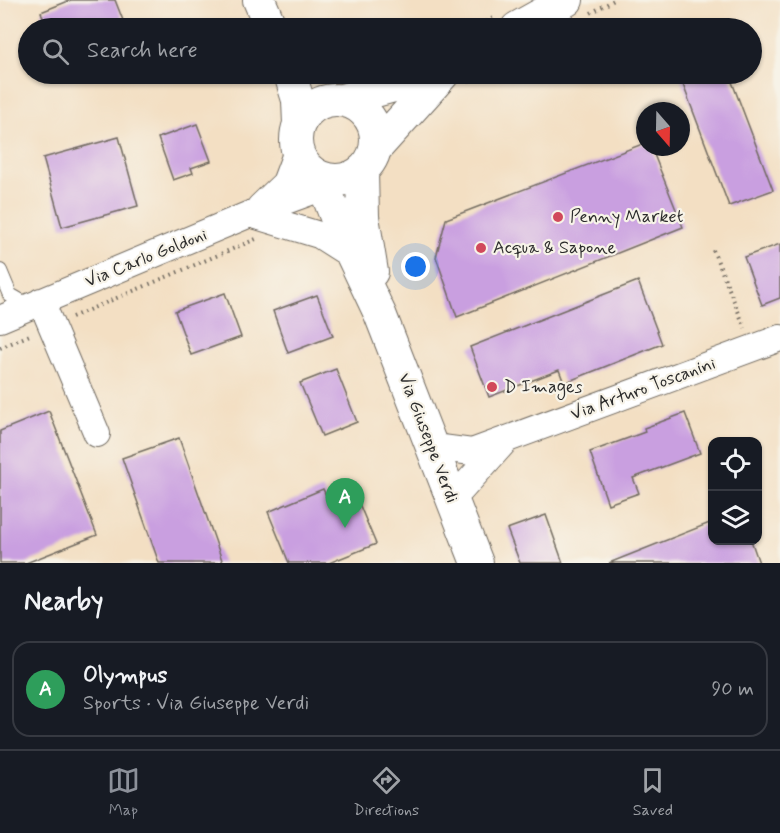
<!DOCTYPE html>
<html lang="en">
<head>
<meta charset="utf-8">
<style>
	:root { --surface:#171b24; --page:#20242c; --text:#f1f3f6; --muted:#9ea1a6; --line:#363941; --accent:#8c9099 }
	body { margin:0; font-family:Mynerve,sans-serif; background:var(--page); color:var(--text) }
	.controls { position:absolute; right:18px; bottom:18px; display:grid; overflow:hidden; border-radius:12px; box-shadow:0 2px 4px #0004 }
	.controls button { width:54px; height:54px; display:grid; place-items:center; padding:0; border:0; border-bottom:2px solid var(--line); background:var(--surface); color:var(--text); font:30px sans-serif }
	.compass { position:absolute; left:636px; top:102px; width:54px; height:54px; border-radius:50%; background:var(--surface); box-shadow:0 2px 4px #0004; rotate:160deg }
	.you { position:absolute; left:416px; top:267px; width:21px; height:21px; margin:-15px; border:4px solid #fff; border-radius:50%; background:#1a73e8; box-shadow:0 0 0 9px #1a73e833 }
	.badge { display:grid; place-items:center; width:39px; height:39px; border-radius:50%; background:var(--accent); color:#fff; font-size:20px; font-weight:700 }
	.pin { position:absolute; translate:-50% -50px; filter:drop-shadow(0 2px 3px #0008) }
	.pin::after { content:''; position:absolute; top:32px; width:21px; height:18px; background:inherit; clip-path:polygon(0 0,100% 0,50% 100%) }
	.list { margin:0; padding:0; list-style:none }
	h2 { display:flex; justify-content:space-between; align-items:center; height:78px; margin:0; padding:0 24px; font-size:26px }
	h2 small { font-size:20px; font-weight:400; color:var(--muted) }
	.list li { display:grid; grid-template-columns:39px 1fr auto; gap:18px; align-items:center; box-sizing:border-box; height:96px; margin:0 12px 12px; padding:0 12px; border:2px solid var(--line); border-radius:18px }
	.list b { display:block; font-size:22px; white-space:nowrap }
	.list p { margin:0; font-size:20px; white-space:nowrap; color:var(--muted) }
	.list em { font-size:20px; font-style:normal; color:var(--muted) }
	.icon { flex:none; width:33px; height:33px; fill:none; stroke:currentColor; stroke-width:2; stroke-linecap:round; stroke-linejoin:round }
	.map { position:relative; flex:none; width:780px; height:563px; overflow:hidden }
	.search { position:absolute; background:var(--surface); box-shadow:0 2px 4px #0004; left:18px; right:18px; top:18px; height:66px; display:flex; align-items:center; gap:15px; box-sizing:border-box; padding:0 21px; border-radius:33px; color:var(--muted); font-size:22px }
	.sheet { height:186px; background:var(--surface) }
	nav { display:flex; justify-content:space-around; align-items:center; box-sizing:border-box; height:84px; border-top:2px solid var(--line); background:var(--surface); font-size:16px; color:var(--muted) }
	nav a { display:grid; justify-items:center; gap:3px }
	nav .on { color:var(--accent) }
	.map>svg:first-child { display:block }
	.building { fill:#c99fe0 }
	.lines { fill:none; stroke-linecap:round; stroke-linejoin:round }
	.service-casing { stroke:#716a60; stroke-width:16 }
	.minor-casing { stroke:#716a60; stroke-width:28 }
	.tertiary-casing { stroke:#716a60; stroke-width:34 }
	.path { stroke:#716a60; stroke-width:4; stroke-dasharray:1.5 4.5; stroke-linecap:butt }
	.service { stroke:#fff; stroke-width:14 }
	.minor { stroke:#fff; stroke-width:26 }
	.tertiary { stroke:#fff; stroke-width:32 }
	.poi-dot { fill:#d1495b; stroke:#f7f3e8; stroke-width:2 }
	.labels { text-anchor:middle; dominant-baseline:central; stroke-width:4.5; stroke-linejoin:round; paint-order:stroke }
	.poi-label { font-size:18px; fill:#2b2b2b; stroke:#f7f3e8; text-anchor:start }
	.street-label { font-size:18px; fill:#2b2b2b; stroke:#f7f3e8 }
</style>
</head>
<body>
<div class="map">
<svg width="780" height="563" viewBox="0 0 780 563">
	<rect width="100%" height="100%" fill="#f7f3e8"/>
	<filter id="ink" filterUnits="userSpaceOnUse"><feTurbulence type="fractalNoise" baseFrequency=".0167" numOctaves="2"/><feDisplacementMap in="SourceGraphic" scale="12" xChannelSelector="R" yChannelSelector="G"/><feConvolveMatrix kernelMatrix="1 2 1 2 8 2 1 2 1" color-interpolation-filters="sRGB"/></filter>
	<filter id="wash" filterUnits="userSpaceOnUse"><feTurbulence type="fractalNoise" baseFrequency=".008" numOctaves="4" result="noise"/><feDisplacementMap in="SourceGraphic" scale="24" xChannelSelector="R" yChannelSelector="G"/><feGaussianBlur stdDeviation="1.35" result="paint"/><feColorMatrix in="noise" values="0 0 0 0 0 0 0 0 0 0 0 0 0 0 0 0 0 1.4 0 .05"/><feComposite in="paint" operator="in"/></filter>
	<g filter="url(#wash)">
		<rect width="100%" height="100%" fill="#f3dfc3"/>
		<g id="blocks">
			<path class="building" d="M71 0H115L126 28H47L41 12Z
				M679 74H729L773 190 729 206Z
				M197 124 211 161 191 168 193 173 173 180 158 138Z
				M119 137 138 206 62 227 43 158Z
				M645 143V147H651L683 227 457 317 436 257 446 219Z
				M780 244V298L762 305 744 257Z
				M638 281 662 344 564 383 559 370 489 397 470 347Z
				M225 293 241 337 191 355 175 311Z
				M317 295 333 336 288 353 273 311Z
				M336 369 357 422 322 436 300 383Z
				M49 411 97 535 26 563H0V431Z
				M685 413 700 453 633 478 639 493 608 504 590 452 645 432 644 428Z
				M179 438 223 563H159L122 458Z
				M323 489 330 504 355 494 376 544 329 563H289L268 512Z
				M546 515 563 563H520L507 529Z
				M712 522V540H751L759 563H609Z"/>
		</g>
	</g>
	<g filter="url(#ink)">
		<use href="#blocks" fill-opacity="0" stroke="#716a60" stroke-width="1.5"/>
		<g class="lines">
			<g class="service-casing">
				<path id="service" d="M0 271 10 295 29 306"/>
			</g>
			<g class="minor-casing">
				<path id="minor" d="M260 207 285 183 297 151
					M250 214 319 235 352 256
					M41 301 97 434
					M0 319 250 214 343 180
					M433 451 442 448 472 452 780 338
					M450 494 461 490 505 441"/>
			</g>
			<g class="tertiary-casing">
				<path id="tertiary" d="M259 0 271 28
					M517 28 567 0
					M290 74 298 100 299 124
					M296 140a40 40 0 1 1 80 0a40 40 0 1 1-80 0Z
					M342 100 438 74
					M376 148 443 74
					M362 171 363 217 372 272
					M321 178 344 238 380 314 477 563"/>
			</g>
			<path class="path" d="M591 13 614 0
				M476 28 493 18
				M468 82 479 74
				M713 250 745 328
				M72 317 256 239
				M0 348 32 334"/>
			<use href="#service" class="service"/>
			<use href="#minor" class="minor"/>
			<use href="#tertiary" class="tertiary"/>
		</g>
	</g>
	<g class="poi-dot">
		<circle cx="558" cy="217" r="6"/>
		<circle cx="481" cy="248" r="6"/>
		<circle cx="492" cy="387" r="6"/>
	</g>
	<g class="labels">
		<g class="poi-label">
			<text x="570" y="217">Penny Market</text>
			<text x="493" y="248">Acqua &amp; Sapone</text>
			<text x="504" y="387">D Images</text>
		</g>
		<g class="street-label">
			<text transform="translate(146 258) rotate(-22)">Via Carlo Goldoni</text>
			<text transform="translate(643 389) rotate(-20)">Via Arturo Toscanini</text>
			<text transform="translate(428 438) rotate(69)">Via Giuseppe Verdi</text>
		</g>
	</g>
</svg>
<div class="controls">
<button><svg class="icon" aria-label="locate" viewBox="0 0 24 24"><circle cx="12" cy="12" r="6"/><path d="M12 2v4M12 18v4M2 12h4M18 12h4"/></svg></button>
<button><svg class="icon" aria-label="layers" viewBox="0 0 24 24"><path d="M12 4l9 5-9 5-9-5zM3 14l9 5 9-5"/></svg></button>
</div>
<svg class="compass" viewBox="-18 -18 36 36"><path d="M0-13l5 13h-10z" fill="#e53935"/><path d="M0 13l5-13h-10z" fill="#9ea1a6"/></svg>
<div class="you"></div>
<div class="pin badge" style="left:345px;top:528px;background:#2e9e5b">A</div>
<div class="search"><svg class="icon" aria-label="search" viewBox="0 0 24 24"><circle cx="10" cy="10" r="6"/><path d="M15 15l6 6"/></svg>Search here</div>
</div>
<section class="sheet">
<h2>Nearby<small></small></h2>
<ul class="list">
<li><span class="badge" style="background:#2e9e5b">A</span><div><b>Olympus</b><p>Sports · Via Giuseppe Verdi</p></div><em>90 m</em></li>
</ul>
</section>
<nav>
<a class="on"><svg class="icon" aria-label="map" viewBox="0 0 24 24"><path d="M3 6l6-2 6 2 6-2v14l-6 2-6-2-6 2zM9 4v14M15 6v14"/></svg>Map</a>
<a><svg class="icon" aria-label="directions" viewBox="0 0 24 24"><path d="M12 3l9 9-9 9-9-9zM9 14v-3h6M13 9l2 2-2 2"/></svg>Directions</a>
<a><svg class="icon" aria-label="saved" viewBox="0 0 24 24"><path d="M7 4h10v16l-5-4-5 4z"/></svg>Saved</a>
</nav>
</body>
</html>
